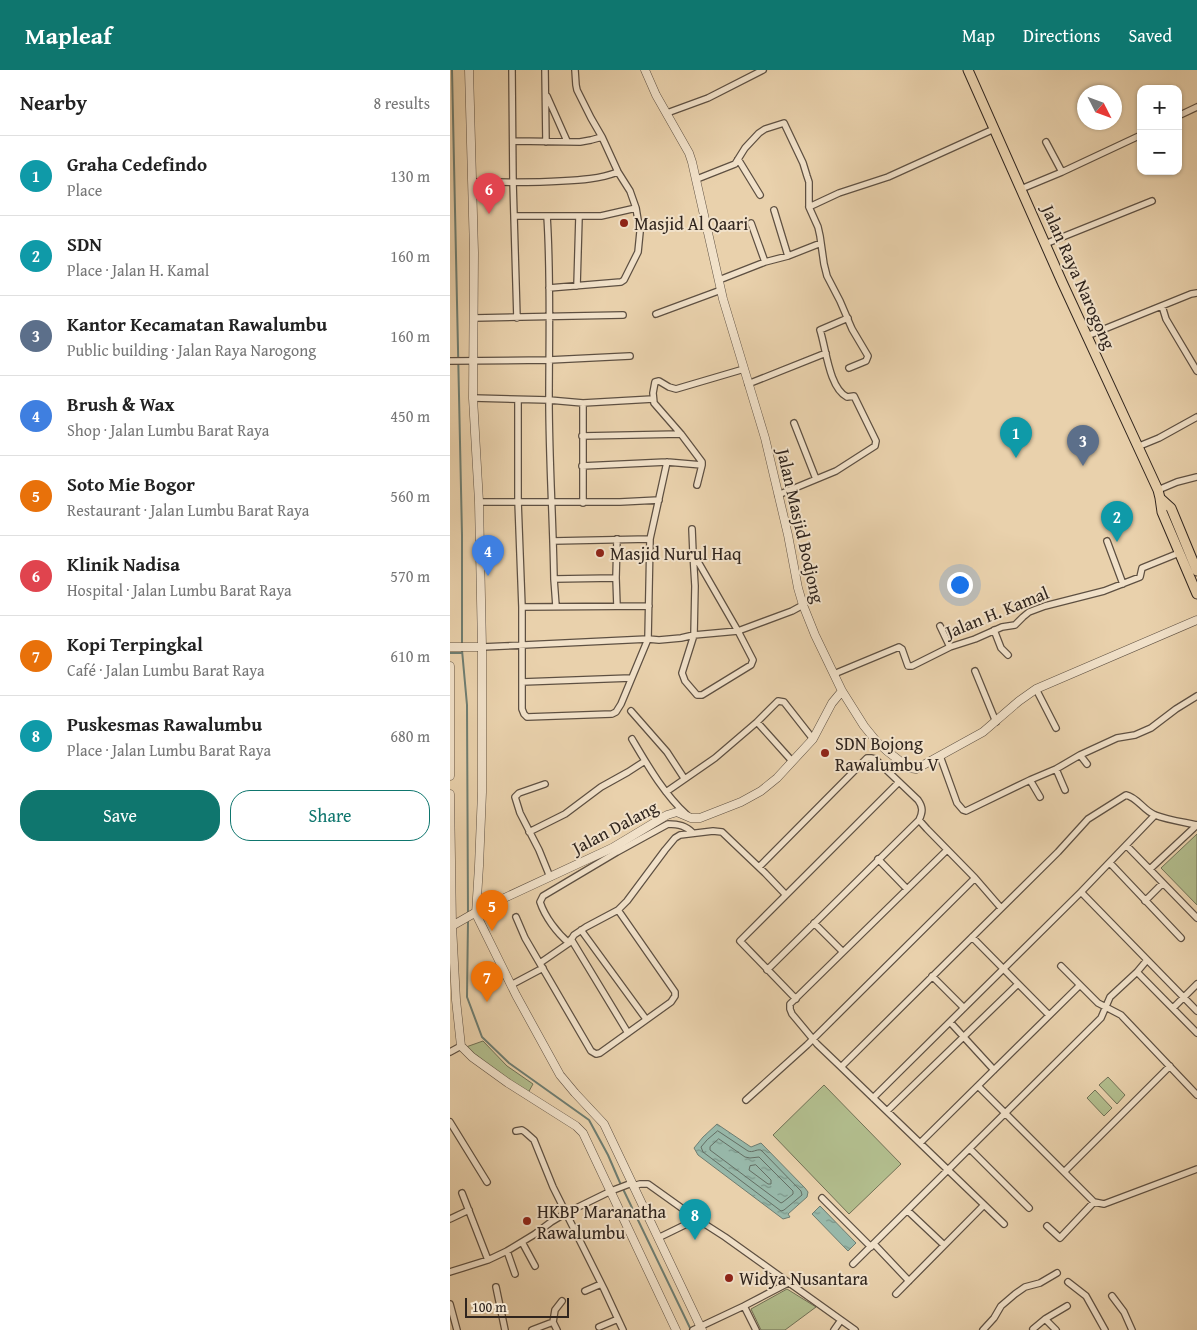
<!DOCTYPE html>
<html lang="en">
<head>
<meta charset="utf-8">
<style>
	:root { --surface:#fff; --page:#f6f6f6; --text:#222; --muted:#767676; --line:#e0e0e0; --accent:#0f766e }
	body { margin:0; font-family:"Gentium Book Plus",serif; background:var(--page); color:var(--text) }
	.controls { position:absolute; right:15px; top:15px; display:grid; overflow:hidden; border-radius:10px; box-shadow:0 1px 4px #0004 }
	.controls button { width:45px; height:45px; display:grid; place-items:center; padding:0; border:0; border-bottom:1px solid var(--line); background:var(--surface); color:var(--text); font:25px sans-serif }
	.compass { position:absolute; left:627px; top:15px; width:45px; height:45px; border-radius:50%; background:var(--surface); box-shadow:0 1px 4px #0004; rotate:132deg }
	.scale { position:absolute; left:15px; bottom:12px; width:104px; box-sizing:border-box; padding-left:5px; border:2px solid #30251e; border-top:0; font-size:14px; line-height:18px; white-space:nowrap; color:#30251e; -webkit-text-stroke:4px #f1e1c9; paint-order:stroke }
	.you { position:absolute; left:509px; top:514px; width:18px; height:18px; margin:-12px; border:4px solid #fff; border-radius:50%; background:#1a73e8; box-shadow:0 0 0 8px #1a73e833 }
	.badge { display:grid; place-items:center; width:32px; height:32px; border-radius:50%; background:var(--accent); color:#fff; font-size:16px; font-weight:700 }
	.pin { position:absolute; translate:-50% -41px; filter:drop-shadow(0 1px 2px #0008) }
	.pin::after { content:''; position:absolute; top:26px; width:18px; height:15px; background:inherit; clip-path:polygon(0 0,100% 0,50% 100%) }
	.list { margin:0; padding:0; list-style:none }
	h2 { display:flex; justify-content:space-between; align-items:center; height:65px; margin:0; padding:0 20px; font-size:21px }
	h2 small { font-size:16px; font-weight:400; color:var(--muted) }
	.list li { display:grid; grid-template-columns:32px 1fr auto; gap:15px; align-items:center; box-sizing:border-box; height:80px; padding:0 20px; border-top:1px solid var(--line) }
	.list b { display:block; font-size:19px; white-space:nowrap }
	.list p { margin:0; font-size:16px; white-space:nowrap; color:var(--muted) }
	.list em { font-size:16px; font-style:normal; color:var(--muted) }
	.actions { display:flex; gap:10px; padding:15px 20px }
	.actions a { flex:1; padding:11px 0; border:1px solid var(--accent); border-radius:20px; text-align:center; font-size:18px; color:var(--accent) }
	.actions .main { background:var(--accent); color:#fff }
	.map { position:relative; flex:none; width:747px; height:1260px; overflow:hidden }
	header { display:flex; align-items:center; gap:30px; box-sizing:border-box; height:70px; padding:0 25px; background:var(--accent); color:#fff }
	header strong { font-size:24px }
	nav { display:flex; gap:28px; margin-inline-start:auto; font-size:18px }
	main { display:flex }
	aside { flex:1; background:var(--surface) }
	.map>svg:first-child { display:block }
	.green { fill:#b2bd8d; stroke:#717156 }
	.water { fill:url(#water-ripples); stroke:#6e7d71 }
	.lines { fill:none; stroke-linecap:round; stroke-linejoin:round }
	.shore { stroke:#646e63; stroke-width:1 }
	.stream { stroke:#6e7d71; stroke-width:2 }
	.minor-casing { stroke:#5e5042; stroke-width:8 }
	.tertiary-casing { stroke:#5e5042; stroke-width:9 }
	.primary-casing { stroke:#30251e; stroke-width:11 }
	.minor { stroke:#f1e1c9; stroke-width:5.5 }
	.tertiary { stroke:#f1e1c9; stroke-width:8 }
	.primary { stroke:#e9d1ac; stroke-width:9 }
	.poi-dot { fill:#8f2418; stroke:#f1e1c9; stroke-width:2 }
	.labels { text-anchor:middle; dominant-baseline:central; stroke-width:4; stroke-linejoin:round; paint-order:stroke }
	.poi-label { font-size:18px; fill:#30251e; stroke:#f1e1c9; text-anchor:start }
	.street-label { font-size:18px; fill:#30251e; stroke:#f1e1c9 }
</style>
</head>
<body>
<header>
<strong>Mapleaf</strong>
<nav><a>Map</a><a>Directions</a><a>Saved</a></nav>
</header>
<main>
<aside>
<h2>Nearby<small>8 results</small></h2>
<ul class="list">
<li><span class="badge" style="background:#0f9aa8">1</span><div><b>Graha Cedefindo</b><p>Place</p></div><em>130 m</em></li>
<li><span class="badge" style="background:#0f9aa8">2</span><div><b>SDN</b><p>Place · Jalan H. Kamal</p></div><em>160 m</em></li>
<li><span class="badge" style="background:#5c6f8a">3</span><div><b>Kantor Kecamatan Rawalumbu</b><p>Public building · Jalan Raya Narogong</p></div><em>160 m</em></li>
<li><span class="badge" style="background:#3f7fe0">4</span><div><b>Brush &amp; Wax</b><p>Shop · Jalan Lumbu Barat Raya</p></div><em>450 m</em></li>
<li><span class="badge" style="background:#e8710a">5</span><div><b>Soto Mie Bogor</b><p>Restaurant · Jalan Lumbu Barat Raya</p></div><em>560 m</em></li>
<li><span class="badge" style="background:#e0444e">6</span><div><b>Klinik Nadisa</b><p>Hospital · Jalan Lumbu Barat Raya</p></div><em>570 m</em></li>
<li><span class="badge" style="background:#e8710a">7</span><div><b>Kopi Terpingkal</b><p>Café · Jalan Lumbu Barat Raya</p></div><em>610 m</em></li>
<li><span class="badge" style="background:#0f9aa8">8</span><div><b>Puskesmas Rawalumbu</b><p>Place · Jalan Lumbu Barat Raya</p></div><em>680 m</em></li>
</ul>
<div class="actions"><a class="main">Save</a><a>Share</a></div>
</aside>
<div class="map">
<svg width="747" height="1260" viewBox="0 0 747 1260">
	<defs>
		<pattern id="water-ripples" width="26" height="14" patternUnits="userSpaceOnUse" patternTransform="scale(1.25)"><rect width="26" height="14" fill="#97b7a8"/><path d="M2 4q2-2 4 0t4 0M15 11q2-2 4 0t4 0" fill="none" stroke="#7c9588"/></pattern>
	</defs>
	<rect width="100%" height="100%" fill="#e9d1ac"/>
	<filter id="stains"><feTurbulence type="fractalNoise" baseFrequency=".004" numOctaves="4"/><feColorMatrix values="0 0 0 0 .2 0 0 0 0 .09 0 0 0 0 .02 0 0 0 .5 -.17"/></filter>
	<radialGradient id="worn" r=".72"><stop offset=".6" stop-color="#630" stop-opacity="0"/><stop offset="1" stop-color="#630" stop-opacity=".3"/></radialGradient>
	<path class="green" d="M747 764V835L711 798Z
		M33 971 57 996 83 1014 78 1023 50 1004 16 977Z
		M658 1007 675 1025 667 1034 649 1015Z
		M374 1015 451 1094 399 1144 323 1065Z
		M645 1020 662 1038 654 1046 637 1028Z
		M337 1219 366 1237 335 1260H311L301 1239Z"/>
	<path class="water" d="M267 1054 301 1077 311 1073 355 1118 358 1122 357 1127 338 1144 340 1147 333 1149 248 1085 244 1078 253 1067Z
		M370 1136 406 1173 398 1181 362 1144Z"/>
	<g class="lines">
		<path class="shore" d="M268 1061 298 1081C303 1083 306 1079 311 1080L351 1121 352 1125 334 1140 331 1141 253 1082 251 1077 257 1070Z
			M269 1069 295 1087 300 1088 309 1087 343 1121V1124L333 1132 331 1133 260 1080V1077Z
			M306 1095 321 1110V1114H318L299 1100 300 1096Z"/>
		<path class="stream" d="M2 0 12 465V575
			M12 580 17 635 18 845
			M0 583H12
			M18 850 17 927 32 967 59 993 139 1050 158 1085 171 1115
			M173 1119 241 1260"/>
		<g class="minor-casing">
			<path id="minor" d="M62 0 63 112 67 248
				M95 0 96 72
				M97 26 117 71
				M217 43 258 28 313 0
				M728 46 747 37
				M63 71 130 72 141 70 152 67
				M596 72 612 102
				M288 89 310 125
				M247 109 285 94 295 78 309 63 315 59 334 53 353 93 357 106 359 112V137L368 157 370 166 374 194 377 206 390 231 402 259 418 286 416 291 399 298
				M23 112C52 112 82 113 111 111 131 110 149 109 168 102
				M571 119 612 102 691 65
				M359 137 389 123 438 107 544 59
				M324 140 338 186
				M64 146H151L186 138
				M97 146C101 207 99 269 99 330 99 389 103 449 104 509L106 536
				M301 153 315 192
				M595 174 702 131
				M269 210 315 192 338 186 371 173
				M127 216 129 147
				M99 218 171 212 174 210 188 182 190 162 186 138 180 121 168 102 152 67 141 48 127 20 126 15 125 0
				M712 236 716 249 747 301
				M206 244 271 220
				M24 248 173 245
				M637 266 741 224 747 223
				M0 291 99 290 180 286
				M298 314 376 283
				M23 328 99 330 133 333 203 329
				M68 330V431L72 537V639L74 644 77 647 162 644 166 642 171 634 198 569 200 469 217 392
				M133 333V433
				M344 353 366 409
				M132 366 231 364
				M687 377 709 368 747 347
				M132 396 217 392 252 395
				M247 415 252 395V392L231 364 204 333 203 323 205 312 209 311 219 317 226 319 294 299
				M708 420 727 412 747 407
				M328 425 386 401 425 376 426 371 404 326 397 327C379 318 376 278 370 260L398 248
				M29 432H170L209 430
				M242 459 243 483 288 561 303 590 301 595 252 625H247L235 611 232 603 244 565 245 516 243 483
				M103 471 200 469
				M657 471 673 514
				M104 509 166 508
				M167 536 166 508 167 469
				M72 537 199 536
				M490 556 500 577
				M544 560 551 578 558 585
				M32 577 198 569 209 570 231 568 244 565 288 561 342 541 353 535
				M525 601 546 652
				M384 604 449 577 452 579 458 596H462L500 577 525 569 552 557 565 555 573 547 579 542 595 536 654 521 690 507 692 498 729 483
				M72 612 181 608
				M586 619 606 658
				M181 641 217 682 234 708
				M307 652 342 691
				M182 669C198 696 214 724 237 745
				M630 685 637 694
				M490 686 507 733 513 740 516 741 580 710 606 699 630 685 667 668 685 665 701 658 726 639 747 626
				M606 699 615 720
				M580 710 590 727
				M95 714 69 723 65 727 70 743 89 780 100 807
				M216 722 265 688 307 652 328 631 334 632 363 669
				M469 750 477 759 525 808 551 838
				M79 762 115 744 151 717 178 702 195 691
				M676 775 747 848
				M497 780 340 934V939L342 944 367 974 389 995 554 1154
				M428 789 457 819
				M660 793 731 868
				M309 797 417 688H421L425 689 468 730C473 737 473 742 469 750L317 900
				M700 799 747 755
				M631 822 747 941
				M695 831 713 813
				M66 847 75 868 141 981 146 984 150 983 221 932 225 926V922L168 840
				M364 853 393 882
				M131 860 196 949
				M522 867 599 945
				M121 869 178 963
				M119 873C107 863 95 847 90 832L93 826 167 782 218 754C229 754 236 756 243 763
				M90 893 119 873 124 865 136 857 168 840 177 831 215 780 225 768 230 765 263 761 272 762 315 803 336 825
				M611 896 648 933 671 945 747 1025
				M687 902 747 963
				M482 906 514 938
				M61 915 93 898
				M346 929 290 871 449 712
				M723 938 747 914
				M500 952 544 1000
				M0 982 11 976
				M391 997 608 782 638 749 676 725C687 727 694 741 705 745 718 750 733 752 747 755
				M528 1016 644 1132 654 1134 747 1099
				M423 1028 631 822 705 745
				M296 1030 357 975 525 808
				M437 1041 568 914
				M0 1052 37 1112
				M66 1061 72 1060 75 1062 84 1070 103 1117 154 1219 173 1260
				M470 1073 630 915
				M520 1079 579 1138
				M614 1102 720 996
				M183 1116 190 1114H198L247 1149
				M12 1123 38 1190
				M372 1128 421 1177
				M458 1141 494 1175
				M0 1149 19 1140
				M597 1156 610 1168 644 1132
				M208 1168 247 1149 275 1167 405 1260
				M72 1172 85 1196
				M424 1174 459 1211
				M57 1181 65 1204
				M403 1194 651 948 660 927 687 902 697 890
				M0 1202 38 1190 57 1181 85 1164 101 1152 116 1143 161 1121 182 1113
				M618 1212 636 1226 655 1260
				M46 1217 55 1260
				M135 1221 151 1214
				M446 1224 534 1135
				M662 1226 674 1242 682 1260
				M0 1234 7 1260
				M294 1236 306 1260
				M595 1249 617 1236
				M149 1257 168 1249
				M583 1259 595 1249 606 1260
				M82 1260 103 1252
				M107 1260 103 1252 105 1240 112 1231
				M243 1260 294 1236 338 1213
				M384 1260 391 1250
				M533 1260 544 1248 551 1236 565 1224 575 1217 590 1213 607 1203"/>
		</g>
		<g class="tertiary-casing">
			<path id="tertiary" d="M19 0 24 182 23 328 29 432 32 577V722L29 796 26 844 66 925 110 1005 125 1023 154 1054 252 1260
				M195 0 206 25 239 83 242 92 273 229 315 368 338 465 348 518 353 535 365 565 392 621 414 656 427 672 437 681 459 698 466 699 533 662 569 631 586 619 747 550
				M0 577H32
				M0 596V706
				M0 724 2 856 6 930 11 976 22 987 58 1013 126 1056 133 1063 226 1260
				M0 857 35 837 162 778 217 745 227 742 241 748H250L291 732 311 721 327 708 363 669 382 633 392 621"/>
		</g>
		<g class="primary-casing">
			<path id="primary" d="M518 0 612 212 708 420 710 428 712 442 747 524
				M710 428 721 438 747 501"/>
		</g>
		<use href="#minor" class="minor"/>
		<use href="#tertiary" class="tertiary"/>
		<use href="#primary" class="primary"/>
	</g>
	<g class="poi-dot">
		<circle cx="174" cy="153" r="5"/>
		<circle cx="150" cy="483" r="5"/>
		<circle cx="375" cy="683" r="5"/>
		<circle cx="77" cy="1151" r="5"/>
		<circle cx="279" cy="1208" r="5"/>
	</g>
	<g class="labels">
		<g class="poi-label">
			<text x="184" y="153">Masjid Al Qaari</text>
			<text x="160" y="483">Masjid Nurul Haq</text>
			<text x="385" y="673">SDN Bojong<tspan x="385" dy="21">Rawalumbu V</tspan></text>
			<text x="87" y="1141">HKBP Maranatha<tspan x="87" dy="21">Rawalumbu</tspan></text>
			<text x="289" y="1208">Widya Nusantara</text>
		</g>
		<g class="street-label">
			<text transform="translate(629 207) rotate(66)">Jalan Raya Narogong</text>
			<text transform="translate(351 456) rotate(77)">Jalan Masjid Bodjong</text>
			<text transform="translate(547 542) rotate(-22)">Jalan H. Kamal</text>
			<text transform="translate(165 757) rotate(-28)">Jalan Dalang</text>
		</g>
	</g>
	<rect width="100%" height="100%" filter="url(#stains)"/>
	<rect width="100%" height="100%" fill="url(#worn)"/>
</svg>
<div class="controls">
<button>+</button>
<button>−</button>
</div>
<svg class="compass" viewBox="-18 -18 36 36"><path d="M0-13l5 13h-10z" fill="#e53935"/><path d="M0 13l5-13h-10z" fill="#767676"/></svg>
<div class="scale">100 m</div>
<div class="you"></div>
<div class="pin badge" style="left:566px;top:388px;background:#0f9aa8">1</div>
<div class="pin badge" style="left:667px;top:472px;background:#0f9aa8">2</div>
<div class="pin badge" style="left:633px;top:396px;background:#5c6f8a">3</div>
<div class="pin badge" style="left:38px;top:506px;background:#3f7fe0">4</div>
<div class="pin badge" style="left:42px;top:861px;background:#e8710a">5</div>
<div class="pin badge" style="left:39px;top:144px;background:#e0444e">6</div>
<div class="pin badge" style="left:37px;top:932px;background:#e8710a">7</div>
<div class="pin badge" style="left:245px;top:1170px;background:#0f9aa8">8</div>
</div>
</main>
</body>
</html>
